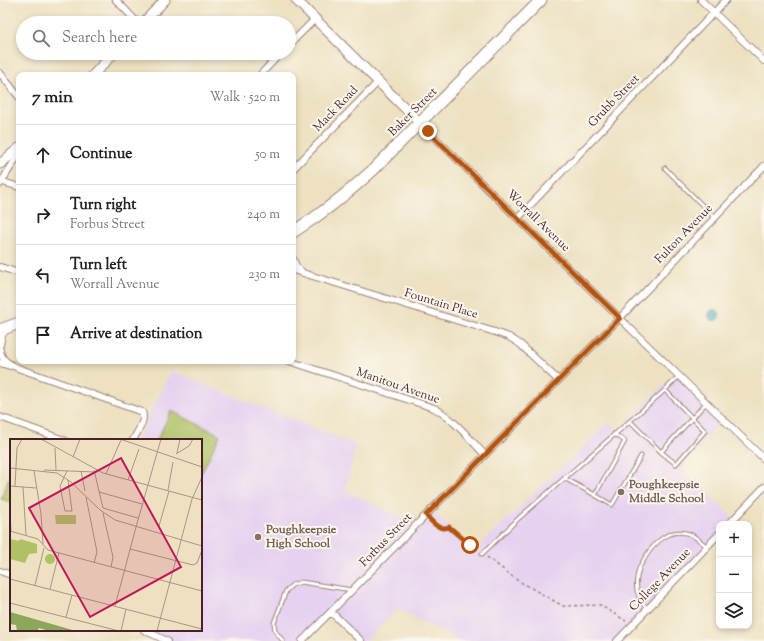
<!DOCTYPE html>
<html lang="en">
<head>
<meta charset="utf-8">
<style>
	:root { --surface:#fff; --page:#f2f2f2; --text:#222; --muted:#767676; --line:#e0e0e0 }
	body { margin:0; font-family:"Sorts Mill Goudy",serif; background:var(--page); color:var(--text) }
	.controls { position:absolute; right:12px; bottom:12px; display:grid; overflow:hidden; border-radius:8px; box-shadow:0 2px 6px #0003 }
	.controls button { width:36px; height:36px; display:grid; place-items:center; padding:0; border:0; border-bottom:1px solid var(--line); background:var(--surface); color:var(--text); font:20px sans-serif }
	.stop { position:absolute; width:12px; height:12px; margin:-9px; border:3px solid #b45309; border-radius:50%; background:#fff }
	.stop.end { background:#b45309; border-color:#fff; box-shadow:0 1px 4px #0008 }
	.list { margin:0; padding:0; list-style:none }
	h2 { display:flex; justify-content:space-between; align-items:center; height:52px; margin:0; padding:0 16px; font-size:17px }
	h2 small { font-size:13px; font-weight:400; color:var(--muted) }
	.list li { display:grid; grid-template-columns:26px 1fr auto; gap:12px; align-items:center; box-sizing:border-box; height:60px; padding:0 16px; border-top:1px solid var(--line) }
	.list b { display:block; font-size:15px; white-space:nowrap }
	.list p { margin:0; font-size:13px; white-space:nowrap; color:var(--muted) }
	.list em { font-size:13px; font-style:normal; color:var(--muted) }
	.icon { flex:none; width:22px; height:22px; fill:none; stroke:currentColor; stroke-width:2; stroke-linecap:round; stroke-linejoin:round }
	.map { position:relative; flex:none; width:764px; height:641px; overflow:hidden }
	.search { position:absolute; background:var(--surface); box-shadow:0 2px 6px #0003; left:16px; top:16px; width:280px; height:44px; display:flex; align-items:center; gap:10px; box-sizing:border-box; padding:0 14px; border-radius:22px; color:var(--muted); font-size:15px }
	.panel { position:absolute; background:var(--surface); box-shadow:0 2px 6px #0003; left:16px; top:72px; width:280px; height:292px; border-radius:8px }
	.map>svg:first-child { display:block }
	.built { fill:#e6d2f0 }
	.green { fill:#aec165; stroke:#7c7048 }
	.water { fill:#43aac3; stroke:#466477 }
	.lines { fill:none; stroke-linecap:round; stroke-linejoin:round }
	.lane-casing { stroke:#9c8076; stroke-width:5 }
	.street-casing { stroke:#9c8076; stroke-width:8 }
	.secondary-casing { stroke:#9c8076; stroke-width:11 }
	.highway-casing { stroke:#9c8076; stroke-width:13 }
	.path { stroke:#9c8076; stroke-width:1.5; stroke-dasharray:3 3; stroke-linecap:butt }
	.lane { stroke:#fff; stroke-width:3 }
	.street { stroke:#fff; stroke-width:6 }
	.secondary { stroke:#fff; stroke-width:9 }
	.highway { stroke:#fff; stroke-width:11 }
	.route { stroke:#b45309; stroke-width:5 }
	.education-dot { fill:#8d6e63; stroke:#fbf7ec; stroke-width:1.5 }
	.labels { text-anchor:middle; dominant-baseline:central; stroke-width:4; stroke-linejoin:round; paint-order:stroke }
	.street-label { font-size:12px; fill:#4a1f2b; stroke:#fbf7ec }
	.education-label { font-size:12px; font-weight:bold; fill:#785e54; stroke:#fbf7ec; text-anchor:start }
	.inset-road { fill:none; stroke:#ac9385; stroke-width:1 }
	.view { fill:#c2185b; fill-opacity:0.15; stroke:#c2185b; stroke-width:2 }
	.inset-edge { fill:none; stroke:#4a1f2b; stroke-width:2 }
</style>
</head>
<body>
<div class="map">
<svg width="764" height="641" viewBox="0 0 764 641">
	<rect width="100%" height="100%" fill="#fbf7ec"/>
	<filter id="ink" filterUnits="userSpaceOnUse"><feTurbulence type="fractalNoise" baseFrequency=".025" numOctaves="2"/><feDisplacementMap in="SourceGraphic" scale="8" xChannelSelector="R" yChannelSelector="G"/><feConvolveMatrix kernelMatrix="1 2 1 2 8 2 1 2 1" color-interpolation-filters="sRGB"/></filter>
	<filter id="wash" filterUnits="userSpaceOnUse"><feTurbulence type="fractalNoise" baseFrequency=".012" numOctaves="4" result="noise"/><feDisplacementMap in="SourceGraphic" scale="16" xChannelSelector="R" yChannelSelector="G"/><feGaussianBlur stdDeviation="0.9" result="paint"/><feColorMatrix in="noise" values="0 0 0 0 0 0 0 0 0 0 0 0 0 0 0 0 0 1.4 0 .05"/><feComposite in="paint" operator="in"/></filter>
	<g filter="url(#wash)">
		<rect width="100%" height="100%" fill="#ede1c1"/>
		<path class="built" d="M171 371 356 445 345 491 416 524 431 510 470 545 476 549 608 423 619 430 676 373 723 419 680 468 734 518 729 524H719V534L617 641H460L402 611 398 608 366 641H361L331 612 303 641H167L144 630H201V440H137Z"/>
		<path class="green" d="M171 411 220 435 201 474V440H157Z
			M8 479 11 480V502L1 499Z"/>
		<path class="water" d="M708.5 315a5.5 5.5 0 1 1 11 0a5.5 5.5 0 1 1-11 0Z"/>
	</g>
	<g filter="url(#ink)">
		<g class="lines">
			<g class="lane-casing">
				<path id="lane" d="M665 168 715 218
					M665 390 679 376
					M661 452 676 464 705 431 665 390 630 421 661 452 706 403
					M564 478 595 495 625 441 614 434
					M595 495 612 505 641 456
					M482 554 519 518 630 421
					M648 609C636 599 634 584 639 569 640 565 644 560 646 556 655 542 669 529 686 533 695 535 701 542 707 547
					M283 641 275 631 274 623 286 591 292 585 301 582 352 590"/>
			</g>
			<g class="street-casing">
				<path id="street" d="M116 0 138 23
					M701 0 764 61
					M289 45 315 19
					M0 73 19 97
					M260 75 281 53
					M420 123 764 459
					M293 169 378 82
					M0 181 19 187
					M0 184 19 154
					M518 218 726 0
					M293 259 296 266 302 272
					M0 267 19 273
					M293 270 498 333 509 337 520 344 558 380
					M0 345 2 335 8 328
					M0 350C1 360 9 364 18 368L142 412C146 421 137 432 133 440
					M289 361 434 408C454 419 469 438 485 455
					M0 363 10 366
					M0 417 64 440
					M729 524 764 487
					M0 571 11 575
					M331 612 361 641
					M144 630 167 641
					M302 641 620 318 764 166
					M617 641 719 534"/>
			</g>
			<g class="secondary-casing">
				<path id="secondary" d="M296 0 420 123
					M143 23 165 0
					M93 75 114 53
					M0 164 19 148"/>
			</g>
			<g class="highway-casing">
				<path id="highway" d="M293 232C322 214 348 193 373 170L541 0
					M0 330 19 323"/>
			</g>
			<path class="path" d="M431 520C436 526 441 530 449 527L477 551
				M487 557 517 580 563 606 600 605 626 621"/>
			<use href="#lane" class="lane"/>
			<use href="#street" class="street"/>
			<use href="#secondary" class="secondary"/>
			<use href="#highway" class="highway"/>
		</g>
	</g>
	<g class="lines" filter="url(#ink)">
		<path class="route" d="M428 131 620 318 426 515C432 522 439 531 449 527L470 545"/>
	</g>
	<g class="education-dot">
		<circle cx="621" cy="492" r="4"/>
		<circle cx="258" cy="537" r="4"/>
	</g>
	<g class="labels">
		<g class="street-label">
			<text transform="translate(614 101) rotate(-46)">Grubb Street</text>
			<text transform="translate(336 109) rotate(-46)">Mack Road</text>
			<text transform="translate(413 112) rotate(-45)">Baker Street</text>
			<text transform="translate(538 221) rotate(44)">Worrall Avenue</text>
			<text transform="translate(684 234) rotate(-46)">Fulton Avenue</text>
			<text transform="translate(441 304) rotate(17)">Fountain Place</text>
			<text transform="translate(398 386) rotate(19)">Manitou Avenue</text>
			<text transform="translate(386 540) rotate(-46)">Forbus Street</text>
			<text transform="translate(660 580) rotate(-46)">College Avenue</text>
		</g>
		<g class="education-label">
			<text x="629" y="485">Poughkeepsie<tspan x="629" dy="14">Middle School</tspan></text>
			<text x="266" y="530">Poughkeepsie<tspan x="266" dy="14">High School</tspan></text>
		</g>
	</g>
	<g transform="translate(10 439)">
		<rect width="192" height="192" fill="#ede1c1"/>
		<path d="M45 76H66V85H46ZM0 100 9 102 10 100 27 105V114L19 115 15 124 0 120ZM35 120a5 5 0 1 1 10 0a5 5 0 1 1-10 0Z" fill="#aec165"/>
		<path d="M0 173 66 192H39L29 189 27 192H7L6 186 0 185Z" fill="#8aa75a"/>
		<path class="inset-road" d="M31 0 93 34 192 61M110 0 192 28M45 9 46 31M167 14 170 0M166 15 179 7 183 0M63 18 70 0M0 29 47 34 61 43 90 71 105 81 192 107M34 31 85 33M84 31 93 69 128 79M24 32 31 75 33 105M57 32 50 47 55 72H62L58 41M71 32 75 52M96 35 111 1M118 41 129 10M0 47 26 49M5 47 7 9 12 0M13 48 16 96M158 51 163 23M89 53 132 65M76 58 87 113 84 124M0 72 1 92M93 74 103 118 101 128M149 87 159 52M126 88 151 0M0 92 28 100 38 111 192 152M120 110 183 126 187 124 192 111M0 140 192 190M25 146 34 109M40 150 49 114M0 164 109 192M105 167 126 88M56 178 62 156M111 192 116 170M147 192 182 60 192 38"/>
		<path class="view" d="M111 19 171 128 80 178 19 69Z"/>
		<rect width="192" height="192" class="inset-edge"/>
	</g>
</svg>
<div class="controls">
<button>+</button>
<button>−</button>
<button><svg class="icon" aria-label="layers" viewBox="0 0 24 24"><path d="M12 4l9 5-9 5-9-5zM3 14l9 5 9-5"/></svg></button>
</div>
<div class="stop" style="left:470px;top:545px"></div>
<div class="stop end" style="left:428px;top:131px"></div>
<div class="search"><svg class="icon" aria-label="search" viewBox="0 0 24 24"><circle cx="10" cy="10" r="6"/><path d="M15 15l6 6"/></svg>Search here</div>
<section class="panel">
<h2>7 min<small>Walk · 520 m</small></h2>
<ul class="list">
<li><svg class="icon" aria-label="ahead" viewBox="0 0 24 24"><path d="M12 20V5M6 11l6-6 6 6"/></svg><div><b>Continue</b></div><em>50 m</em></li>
<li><svg class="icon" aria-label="right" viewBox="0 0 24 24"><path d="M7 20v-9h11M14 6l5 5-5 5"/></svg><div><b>Turn right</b><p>Forbus Street</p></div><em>240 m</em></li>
<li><svg class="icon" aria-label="left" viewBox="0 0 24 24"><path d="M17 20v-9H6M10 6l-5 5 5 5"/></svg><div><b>Turn left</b><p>Worrall Avenue</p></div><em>230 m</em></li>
<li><svg class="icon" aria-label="arrive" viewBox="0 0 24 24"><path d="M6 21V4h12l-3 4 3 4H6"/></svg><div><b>Arrive at destination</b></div></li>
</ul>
</section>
</div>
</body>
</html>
